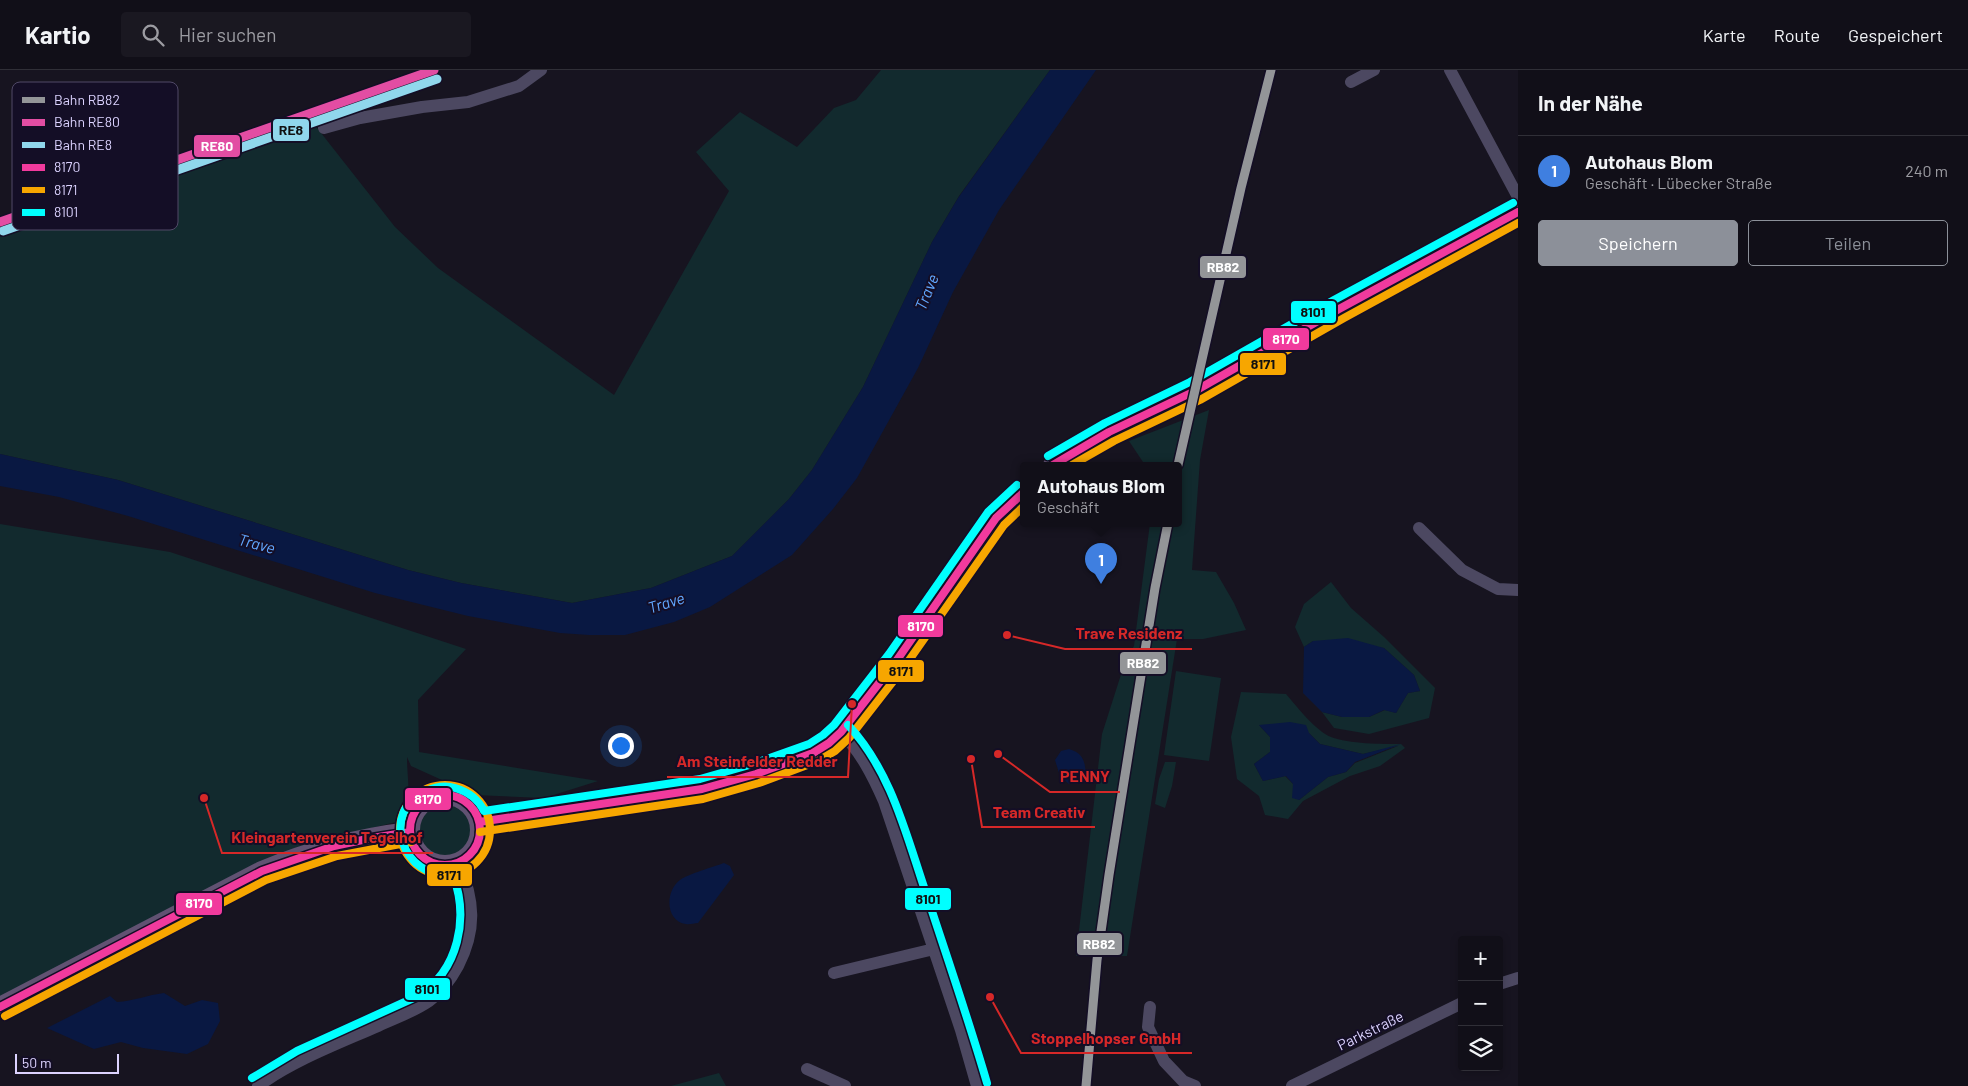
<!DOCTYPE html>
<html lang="de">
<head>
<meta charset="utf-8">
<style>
	:root { --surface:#110f18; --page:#1a1821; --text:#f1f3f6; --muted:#9c9ca2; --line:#302f37; --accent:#8c9099 }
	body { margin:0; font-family:Barlow,sans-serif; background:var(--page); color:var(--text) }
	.controls { position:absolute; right:15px; bottom:15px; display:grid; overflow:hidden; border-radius:5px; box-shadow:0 2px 8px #0003 }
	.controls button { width:45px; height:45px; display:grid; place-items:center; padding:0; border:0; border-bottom:1px solid var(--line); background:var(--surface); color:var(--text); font:25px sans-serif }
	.scale { position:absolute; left:15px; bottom:12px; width:104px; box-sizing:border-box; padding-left:5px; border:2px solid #dcd3ff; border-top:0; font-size:14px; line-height:18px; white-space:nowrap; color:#dcd3ff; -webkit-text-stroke:4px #140e26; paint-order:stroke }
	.you { position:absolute; left:620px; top:675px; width:18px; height:18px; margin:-12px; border:4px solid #fff; border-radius:50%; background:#1a73e8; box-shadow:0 0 0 8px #1a73e833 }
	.badge { display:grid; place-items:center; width:32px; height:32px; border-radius:50%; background:var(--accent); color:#fff; font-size:16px; font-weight:700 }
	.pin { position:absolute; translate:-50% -41px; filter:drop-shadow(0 1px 2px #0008) }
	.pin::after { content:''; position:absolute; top:26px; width:18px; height:15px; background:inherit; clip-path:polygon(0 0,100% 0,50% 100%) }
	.popup { position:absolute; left:1020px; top:392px; width:162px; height:65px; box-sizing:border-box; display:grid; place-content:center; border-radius:5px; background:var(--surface); filter:drop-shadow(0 1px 4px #0005); font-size:16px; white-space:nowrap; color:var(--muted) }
	.popup b { font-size:19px; color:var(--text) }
	.popup::after { content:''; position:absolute; left:50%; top:100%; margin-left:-10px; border:10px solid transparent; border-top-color:var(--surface) }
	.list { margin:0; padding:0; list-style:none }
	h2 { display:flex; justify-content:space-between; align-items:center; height:65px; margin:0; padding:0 20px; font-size:21px }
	h2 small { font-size:16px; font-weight:400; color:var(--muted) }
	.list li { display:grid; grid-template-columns:32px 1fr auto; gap:15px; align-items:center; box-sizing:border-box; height:70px; padding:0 20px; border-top:1px solid var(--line) }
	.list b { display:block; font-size:19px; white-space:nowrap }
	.list p { margin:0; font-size:16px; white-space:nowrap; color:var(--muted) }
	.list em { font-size:16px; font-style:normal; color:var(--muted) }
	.actions { display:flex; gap:10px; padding:15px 20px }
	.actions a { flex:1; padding:11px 0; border:1px solid var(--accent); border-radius:5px; text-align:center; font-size:18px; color:var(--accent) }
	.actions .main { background:var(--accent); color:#fff }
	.icon { flex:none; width:28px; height:28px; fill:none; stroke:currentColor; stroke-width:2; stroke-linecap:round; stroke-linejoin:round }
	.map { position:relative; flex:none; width:1518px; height:1016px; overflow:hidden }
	header { display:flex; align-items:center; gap:30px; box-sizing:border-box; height:70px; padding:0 25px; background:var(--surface); border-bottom:1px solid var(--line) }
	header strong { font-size:24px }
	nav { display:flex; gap:28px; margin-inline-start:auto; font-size:18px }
	.search { width:350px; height:45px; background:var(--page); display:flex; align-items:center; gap:12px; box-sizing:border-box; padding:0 18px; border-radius:5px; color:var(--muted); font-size:19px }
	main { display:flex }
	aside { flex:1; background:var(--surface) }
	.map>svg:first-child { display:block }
	.green { fill:#122a2e; fill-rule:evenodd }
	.water { fill:#091842 }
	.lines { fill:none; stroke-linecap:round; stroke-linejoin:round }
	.minor { stroke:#4c4861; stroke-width:12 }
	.primary { stroke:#615272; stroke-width:20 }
	.bus-1-casing { stroke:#140e26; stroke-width:11 }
	.bus-2-casing { stroke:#140e26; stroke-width:11 }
	.bus-3-casing { stroke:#140e26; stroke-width:11 }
	.bus-1 { stroke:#f13a9d; stroke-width:8 }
	.bus-2 { stroke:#f7a600; stroke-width:8 }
	.bus-3 { stroke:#0ff; stroke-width:8 }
	.rail-1-casing { stroke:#140e26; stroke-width:12 }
	.rail-2-casing { stroke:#140e26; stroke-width:12 }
	.rail-3-casing { stroke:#140e26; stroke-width:12 }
	.rail-1 { stroke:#939598; stroke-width:9 }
	.rail-2 { stroke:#e24da3; stroke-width:9 }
	.rail-3 { stroke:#90d7ec; stroke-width:9 }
	.labels { text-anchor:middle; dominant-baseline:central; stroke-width:4; stroke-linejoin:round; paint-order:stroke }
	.street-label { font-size:15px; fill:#dcd3ff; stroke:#140e26 }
	.water-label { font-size:16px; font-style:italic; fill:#61a7ff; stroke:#140e26 }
	.key { fill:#140e26; stroke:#504967; stroke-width:1 }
	.key-label { font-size:14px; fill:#dcd3ff }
	.leader { fill:none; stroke:#d62828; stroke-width:2 }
	.callout-dot { fill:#d62828; stroke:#140e26; stroke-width:2 }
	.callout-label { font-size:16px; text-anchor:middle; font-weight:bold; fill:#d62828; stroke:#140e26; stroke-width:4; stroke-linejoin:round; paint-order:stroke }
	.line-badge { stroke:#140e26; stroke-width:2 }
	.badge-label { font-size:14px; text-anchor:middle; font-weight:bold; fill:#fff }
	.pale-badge-label { font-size:14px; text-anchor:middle; font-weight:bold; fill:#111 }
</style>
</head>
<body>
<header>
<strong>Kartio</strong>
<div class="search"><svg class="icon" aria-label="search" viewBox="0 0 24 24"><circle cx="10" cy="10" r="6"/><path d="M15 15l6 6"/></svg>Hier suchen</div>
<nav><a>Karte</a><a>Route</a><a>Gespeichert</a></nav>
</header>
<main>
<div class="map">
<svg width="1518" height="1016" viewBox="0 0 1518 1016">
	<rect width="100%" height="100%" fill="#171420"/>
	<path class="green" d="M881 0H1050L959 126 932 172 863 317 812 400 789 429 732 486 651 518 572 533 461 513 408 500 118 410 0 384V164L314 54 395 157 438 198 614 325 729 121 696 82 740 42 797 77 834 38 856 30Z
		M1209 340 1200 390 1192 500 1216 502 1234 533 1246 560 1203 569H1177L1127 886H1076L1102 664 1125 592 1134 576 1150 453H1178V395H1145L1129 371Z
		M0 454 170 482 466 579 418 630 419 682 598 711 544 728 475 725 411 696 407 687C407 716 414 726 396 752L344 765 0 927Z
		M1331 512 1351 538 1384 567 1435 618 1429 648 1369 664 1334 658 1322 642 1342 647H1369L1385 640 1396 643 1408 623 1420 621 1414 605 1384 578 1313 571 1304 577 1295 557 1304 534Z
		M1176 601 1221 608 1209 691 1164 685Z
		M1241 622 1286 624C1297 637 1316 661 1331 667 1349 674 1382 674 1401 674L1405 678 1380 696 1350 706 1303 731 1288 749 1265 745 1259 726 1237 709 1231 667ZM1259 655 1309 663 1320 674 1363 684 1398 676 1355 693 1346 702 1328 707 1299 730 1293 714 1285 706 1263 711 1254 694 1270 682V667Z
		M1165 692H1176L1172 716 1165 738 1155 734 1159 709Z
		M417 760a27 27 0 1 1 54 0a27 27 0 1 1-54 0Z
		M719 1003 726 1016H671Z"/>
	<path class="water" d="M1050 0H1096L999 140 953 222 918 298 857 408 833 439 792 485 710 537 674 552 625 565H589L560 563 468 546 375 523 128 446 59 427 0 416V384L118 410 408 500 461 513 572 533 651 518 732 486 789 429 812 400 863 317 932 172 958 128Z
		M1348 568 1384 578 1414 605 1420 621 1408 623 1396 643 1384 640 1369 647H1342L1322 642 1303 623 1304 577 1313 571Z
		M1290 652 1306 655 1309 663 1320 674 1363 684 1401 674 1355 692 1346 702 1328 707 1299 730 1292 728 1293 714 1286 706 1263 711 1254 694 1270 682V667L1259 655Z
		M1069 679C1083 683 1085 691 1086 705L1079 714H1069L1060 706 1055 690 1061 681Z
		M724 793 730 796 734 805 698 853C694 853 689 855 686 854 665 851 665 821 680 810 688 804 713 797 724 793Z
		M164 923 185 936 202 930 218 933 220 951 208 974 187 984 143 978 121 972 94 979 47 958 110 926 117 932C133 931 148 925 164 923Z"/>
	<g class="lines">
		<path class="minor" d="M1450 0 1518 127
			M1351 12 1374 0
			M324 58 360 48 422 37 468 32 519 16 541 0
			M1419 458 1462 500 1498 519 1518 520
			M841 662C861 682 873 706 884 731L961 960 977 1016
			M834 903 934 879
			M1499 914 1518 908
			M1150 937 1148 957 1164 991 1183 1011 1195 1016
			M807 999 845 1016
			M258 1016C294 990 337 974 378 956 395 948 413 942 429 931 442 922 451 909 458 896 477 859 474 830 459 793
			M1292 1016 1462 933"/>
		<path class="primary" d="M1053 395 1109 362 1195 321 1339 239 1518 142
			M410 760a35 35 0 1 1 70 0a35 35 0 1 1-70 0Z
			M479 752 702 719 756 704 813 683 829 673 841 662 897 590 996 448 1024 422
			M0 937 262 801C310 781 358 768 410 762"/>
		<g class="bus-1-casing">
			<path id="bus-1" d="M1053 395 1109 362 1195 321 1339 239 1518 142
				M410 760a35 35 0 1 1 70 0a35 35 0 1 1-70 0Z
				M479 752 702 719 756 704 813 683 829 673 841 662 897 590 996 448 1024 422
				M0 937 262 801 334 776 372 768 410 762"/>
		</g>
		<g class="bus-2-casing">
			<path id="bus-2" d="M1072 395 1114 371 1200 330 1344 248 1518 153
				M400 760a45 45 0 1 1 90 0a45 45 0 1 1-90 0Z
				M480 762 703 729 759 713 818 691 835 681 849 668 905 596 1004 455 1024 436
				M5 946 266 810 337 786 411 772"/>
		</g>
		<g class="bus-3-casing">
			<path id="bus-3" d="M1048 386 1105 353 1190 312 1334 230 1513 133
				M848 655C893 703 907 769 928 829 948 890 969 951 987 1013
				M252 1008 297 981 418 926C459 900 469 848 453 805 402 810 379 741 426 721 435 717 445 715 455 718 469 722 478 729 484 741L700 709 753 694 809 674 823 665 834 655 889 584 988 442 1017 415"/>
		</g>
		<use href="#bus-1" class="bus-1"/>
		<use href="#bus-2" class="bus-2"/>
		<use href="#bus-3" class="bus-3"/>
		<g class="rail-1-casing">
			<path id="rail-1" d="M1178 395 1241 118 1271 0
				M1086 1016 1097 890 1109 805 1155 518 1168 453"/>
		</g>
		<g class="rail-2-casing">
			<path id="rail-2" d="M0 152 434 0"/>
		</g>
		<g class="rail-3-casing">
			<path id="rail-3" d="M3 161 437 9"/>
		</g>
		<use href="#rail-1" class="rail-1"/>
		<use href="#rail-2" class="rail-2"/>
		<use href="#rail-3" class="rail-3"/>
	</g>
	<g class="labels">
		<g class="street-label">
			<text transform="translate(1370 960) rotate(-26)">Parkstraße</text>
		</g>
		<g class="water-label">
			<text transform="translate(926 222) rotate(-68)">Trave</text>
			<text transform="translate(257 473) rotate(15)">Trave</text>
			<text transform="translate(666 532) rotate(-17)">Trave</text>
		</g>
	</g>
	<rect x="12" y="12" width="166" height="148" rx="8" class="key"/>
	<rect x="22" y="27" width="23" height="6" fill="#939598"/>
	<rect x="22" y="49" width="23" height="7" fill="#e24da3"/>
	<rect x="22" y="72" width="23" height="6" fill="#90d7ec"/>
	<rect x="22" y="94" width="23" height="7" fill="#f13a9d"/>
	<rect x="22" y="117" width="23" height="6" fill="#f7a600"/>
	<rect x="22" y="139" width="23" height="7" fill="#0ff"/>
	<g class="key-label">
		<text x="54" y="35">Bahn RB82</text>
		<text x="54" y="57">Bahn RE80</text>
		<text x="54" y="80">Bahn RE8</text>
		<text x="54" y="102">8170</text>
		<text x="54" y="125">8171</text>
		<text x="54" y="147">8101</text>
	</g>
	<path class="leader" d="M1007 565L1065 579H1192M852 634L848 707H667M998 684L1050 722H1120M971 689L982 757H1095M204 728L222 783H433M990 927L1021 983H1192"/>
	<g class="callout-dot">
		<circle cx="1007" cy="565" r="5"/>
		<circle cx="852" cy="634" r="5"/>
		<circle cx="998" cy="684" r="5"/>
		<circle cx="971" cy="689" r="5"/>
		<circle cx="204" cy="728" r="5"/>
		<circle cx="990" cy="927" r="5"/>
	</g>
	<g class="callout-label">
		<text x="1129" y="569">Trave Residenz</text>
		<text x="757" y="697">Am Steinfelder Redder</text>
		<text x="1085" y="712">PENNY</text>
		<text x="1039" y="748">Team Creativ</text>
		<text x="327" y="773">Kleingartenverein Tegelhof</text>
		<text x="1106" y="974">Stoppelhopser GmbH</text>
	</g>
	<g class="line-badge">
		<rect x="272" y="48" width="38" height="24" rx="5" fill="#90d7ec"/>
		<rect x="193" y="64" width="48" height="24" rx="5" fill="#e24da3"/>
		<rect x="1199" y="185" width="48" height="24" rx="5" fill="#939598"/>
		<rect x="1290" y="230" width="47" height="24" rx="5" fill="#0ff"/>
		<rect x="1262" y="257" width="48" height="24" rx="5" fill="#f13a9d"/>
		<rect x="1239" y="282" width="48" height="24" rx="5" fill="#f7a600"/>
		<rect x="897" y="544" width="47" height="24" rx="5" fill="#f13a9d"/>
		<rect x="1119" y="581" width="48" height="24" rx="5" fill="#939598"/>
		<rect x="877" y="589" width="48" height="24" rx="5" fill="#f7a600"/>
		<rect x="404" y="717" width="48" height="24" rx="5" fill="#f13a9d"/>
		<rect x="426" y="793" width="47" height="24" rx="5" fill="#f7a600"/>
		<rect x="904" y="817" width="48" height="24" rx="5" fill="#0ff"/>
		<rect x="175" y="822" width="48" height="24" rx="5" fill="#f13a9d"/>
		<rect x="1076" y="862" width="47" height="24" rx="5" fill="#939598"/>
		<rect x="404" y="907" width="47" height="24" rx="5" fill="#0ff"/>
	</g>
	<g class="badge-label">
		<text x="217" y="81">RE80</text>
		<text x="1223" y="202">RB82</text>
		<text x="1286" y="274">8170</text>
		<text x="921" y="561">8170</text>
		<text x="1143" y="598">RB82</text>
		<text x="428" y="734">8170</text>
		<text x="199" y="838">8170</text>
		<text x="1099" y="879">RB82</text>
	</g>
	<g class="pale-badge-label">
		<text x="291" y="65">RE8</text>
		<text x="1313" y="247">8101</text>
		<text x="1263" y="299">8171</text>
		<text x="901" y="606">8171</text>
		<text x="449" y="810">8171</text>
		<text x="928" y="834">8101</text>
		<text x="427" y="924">8101</text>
	</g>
</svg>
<div class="controls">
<button>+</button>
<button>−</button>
<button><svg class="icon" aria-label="layers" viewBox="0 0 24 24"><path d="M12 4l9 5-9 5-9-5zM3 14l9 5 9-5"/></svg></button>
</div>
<div class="scale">50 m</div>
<div class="you"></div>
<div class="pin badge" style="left:1101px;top:514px;background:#3f7fe0">1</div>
<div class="popup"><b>Autohaus Blom</b>Geschäft</div>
</div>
<aside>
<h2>In der Nähe<small></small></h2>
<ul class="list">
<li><span class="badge" style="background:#3f7fe0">1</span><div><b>Autohaus Blom</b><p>Geschäft · Lübecker Straße</p></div><em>240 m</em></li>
</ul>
<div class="actions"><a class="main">Speichern</a><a>Teilen</a></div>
</aside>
</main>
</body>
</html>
